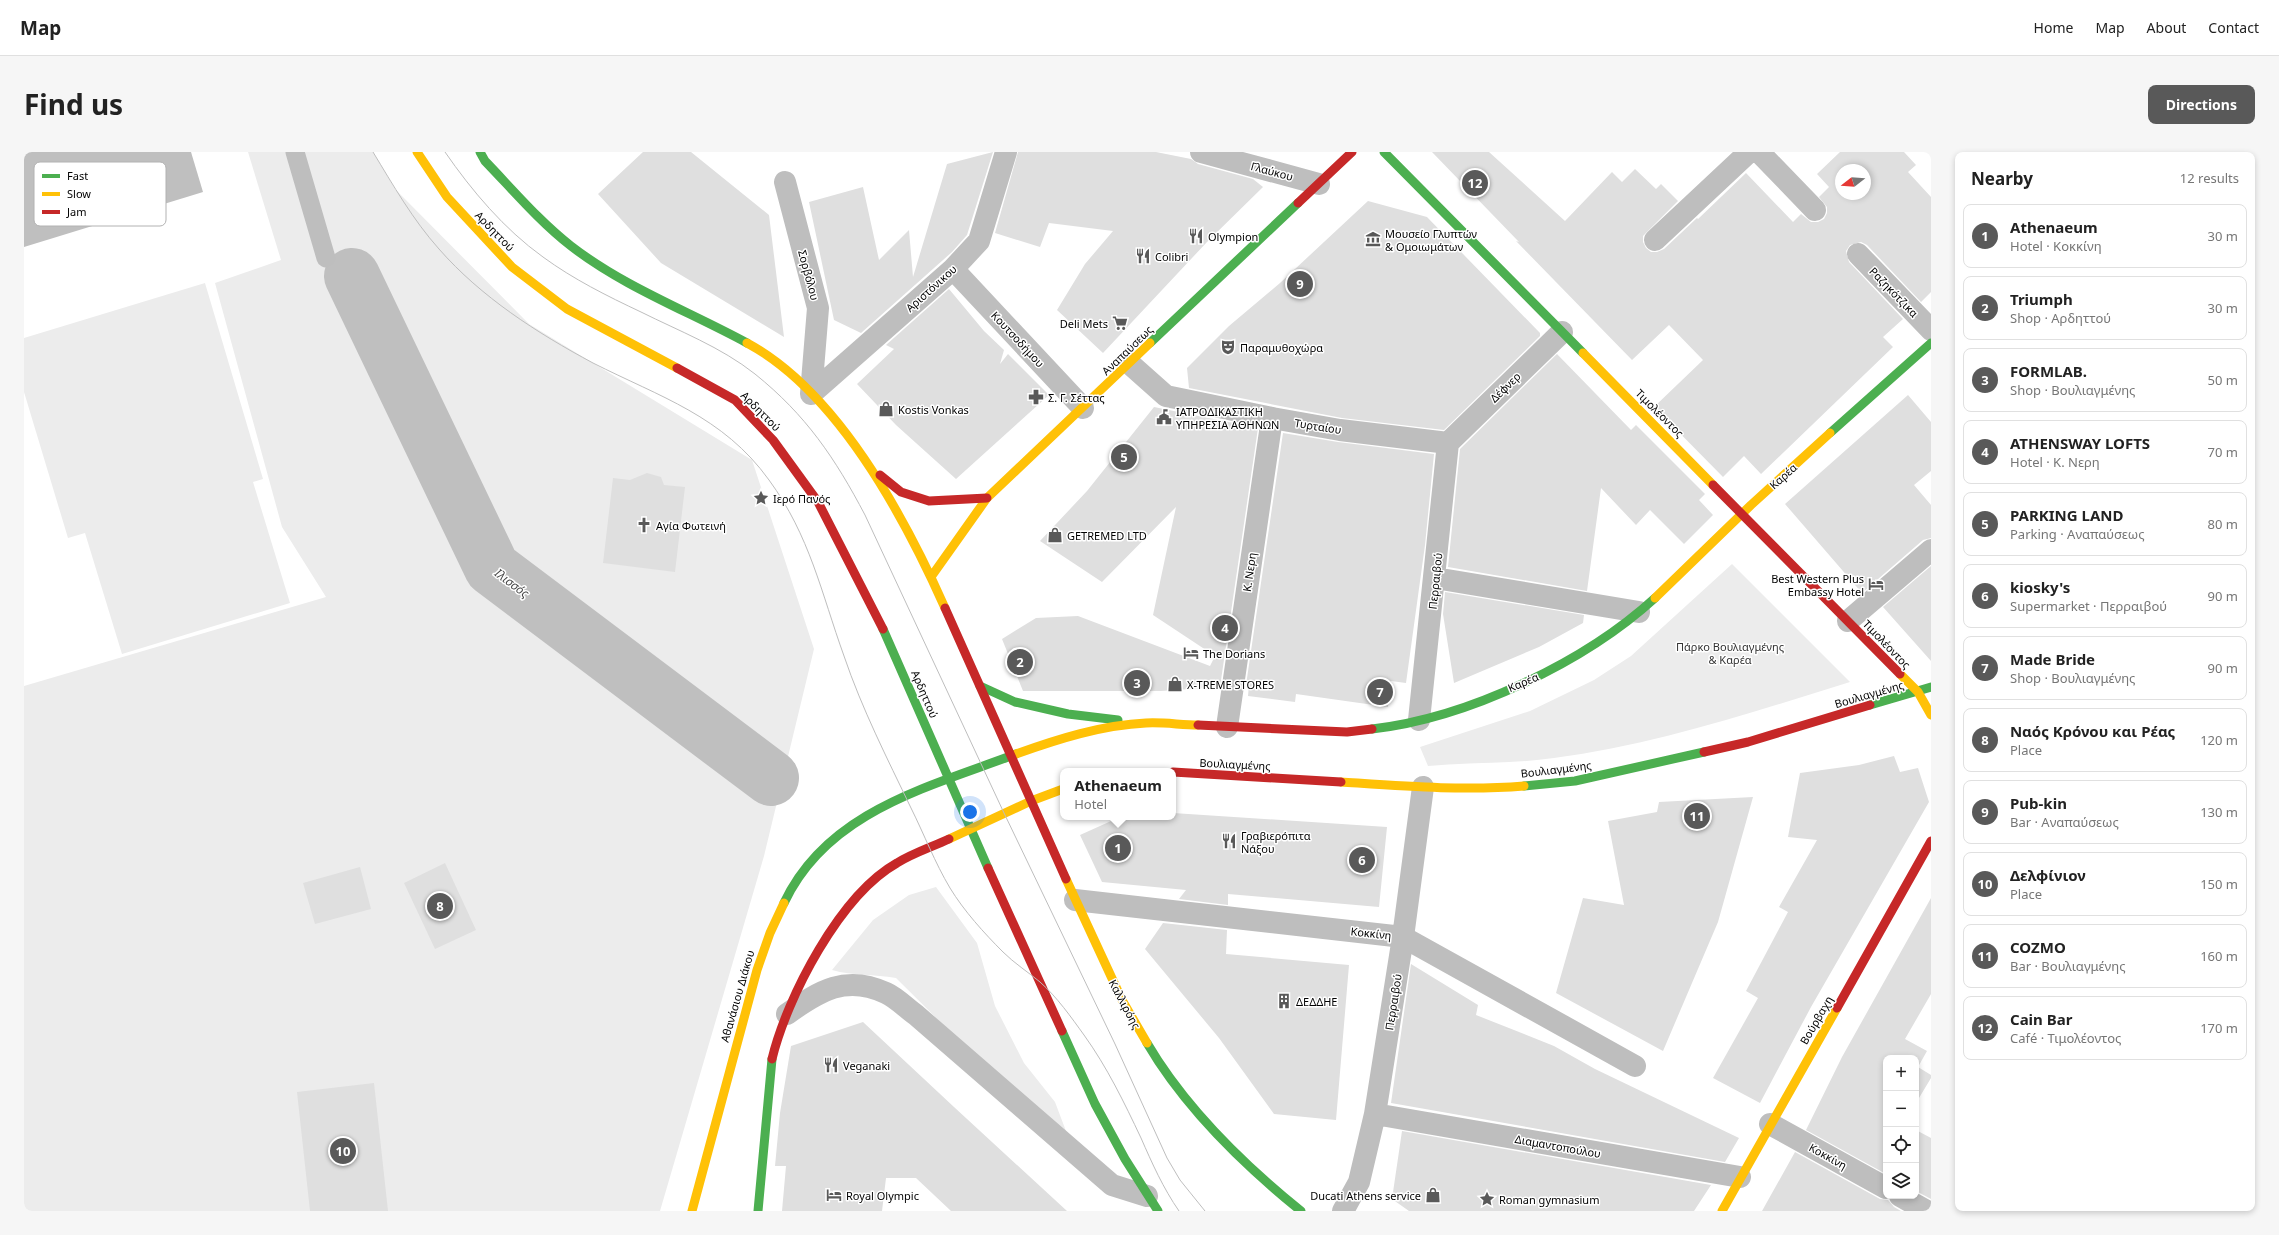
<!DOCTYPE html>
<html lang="en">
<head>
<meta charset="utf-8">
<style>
	:root { --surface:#fff; --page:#f6f6f6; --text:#222; --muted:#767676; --line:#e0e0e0; --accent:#595959 }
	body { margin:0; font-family:"Noto Sans",sans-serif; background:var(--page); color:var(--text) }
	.controls { position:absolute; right:12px; bottom:12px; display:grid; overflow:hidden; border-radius:8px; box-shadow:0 2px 6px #0003 }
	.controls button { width:36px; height:36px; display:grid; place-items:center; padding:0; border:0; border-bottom:1px solid var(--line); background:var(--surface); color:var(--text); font:20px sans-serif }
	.compass { position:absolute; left:1811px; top:12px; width:36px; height:36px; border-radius:50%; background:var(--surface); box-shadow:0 2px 6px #0003; rotate:253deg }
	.you { position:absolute; left:946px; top:660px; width:14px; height:14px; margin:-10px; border:3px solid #fff; border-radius:50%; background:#1a73e8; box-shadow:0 0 0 6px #1a73e833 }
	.badge { display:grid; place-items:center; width:26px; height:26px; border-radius:50%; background:var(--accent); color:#fff; font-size:13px; font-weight:700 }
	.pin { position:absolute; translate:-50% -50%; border:2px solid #fff; box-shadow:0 1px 4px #0006 }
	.popup { position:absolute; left:1036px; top:616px; width:116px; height:52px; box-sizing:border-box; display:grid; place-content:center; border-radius:8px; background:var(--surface); filter:drop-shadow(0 1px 3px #0005); font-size:13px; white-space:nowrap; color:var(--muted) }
	.popup b { font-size:15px; color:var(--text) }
	.popup::after { content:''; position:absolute; left:50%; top:100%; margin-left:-8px; border:8px solid transparent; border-top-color:var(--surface) }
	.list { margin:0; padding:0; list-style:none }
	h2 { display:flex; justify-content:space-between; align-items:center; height:52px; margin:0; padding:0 16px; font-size:17px }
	h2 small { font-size:13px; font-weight:400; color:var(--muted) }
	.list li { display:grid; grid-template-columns:26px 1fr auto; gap:12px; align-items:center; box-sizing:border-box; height:64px; margin:0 8px 8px; padding:0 8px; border:1px solid var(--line); border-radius:8px }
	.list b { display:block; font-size:15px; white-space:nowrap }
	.list p { margin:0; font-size:13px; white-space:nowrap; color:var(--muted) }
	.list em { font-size:13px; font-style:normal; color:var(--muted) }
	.icon { flex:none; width:22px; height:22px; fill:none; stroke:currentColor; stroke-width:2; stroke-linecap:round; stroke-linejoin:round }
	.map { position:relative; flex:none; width:1907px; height:1059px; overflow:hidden; border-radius:8px }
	header { display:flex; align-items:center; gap:24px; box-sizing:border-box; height:56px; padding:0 20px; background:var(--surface); border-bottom:1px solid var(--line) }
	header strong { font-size:19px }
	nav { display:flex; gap:22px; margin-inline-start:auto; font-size:14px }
	.intro { display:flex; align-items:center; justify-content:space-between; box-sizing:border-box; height:96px; padding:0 24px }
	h1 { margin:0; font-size:28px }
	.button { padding:10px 18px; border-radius:8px; background:var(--accent); color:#fff; font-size:14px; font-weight:700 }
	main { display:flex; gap:24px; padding:0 24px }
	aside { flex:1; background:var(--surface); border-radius:8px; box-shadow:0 2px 6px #0003 }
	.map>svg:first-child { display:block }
	.green { fill:#ececec }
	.water { fill:#bfbfbf }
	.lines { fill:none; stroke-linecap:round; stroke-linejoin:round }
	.river { stroke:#bfbfbf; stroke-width:56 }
	.building { fill:#dfdfdf; fill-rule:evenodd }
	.lane { stroke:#bebebe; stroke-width:19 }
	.street { stroke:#bebebe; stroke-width:22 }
	.fast { stroke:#4caf50; stroke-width:9 }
	.slow { stroke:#ffc107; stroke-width:9 }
	.jam { stroke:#c62828; stroke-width:9 }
	.tram { stroke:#bebebe; stroke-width:1 }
	.labels { text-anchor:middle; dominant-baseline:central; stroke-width:3; stroke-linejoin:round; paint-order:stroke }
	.street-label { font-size:11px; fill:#000; stroke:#fff }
	.poi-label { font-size:11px; fill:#000; stroke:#fff; text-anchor:start }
	.park-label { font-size:11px; fill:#333; stroke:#fff }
	.water-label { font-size:12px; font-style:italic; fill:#444; stroke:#fff }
	.key { fill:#fff; stroke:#b2b2b2; stroke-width:1 }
	.key-label { font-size:11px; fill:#000 }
</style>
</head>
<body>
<header>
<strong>Map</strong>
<nav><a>Home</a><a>Map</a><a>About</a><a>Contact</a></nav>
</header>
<div class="intro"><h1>Find us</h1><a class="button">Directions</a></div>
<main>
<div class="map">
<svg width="1907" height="1059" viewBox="0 0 1907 1059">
	<rect width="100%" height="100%" fill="#fff"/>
	<path class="green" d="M224 0H349L371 37 505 172 728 308 790 497 740 704 636 1059H0V534L302 445 258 375 191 131 257 108Z
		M181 131 239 327 229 330 266 451 98 502 61 381 44 386 0 240V186Z
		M1708 412 1826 530C1729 560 1631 593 1530 606 1489 612 1446 610 1404 614L1396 595 1506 559 1570 528 1607 504Z
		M912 735 953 791 971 854 1000 911 1031 950 1045 987 1037 990 872 826C850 822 829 824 808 818L849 768 885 743Z"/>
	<path class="water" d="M0 0H167L179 40 0 95Z"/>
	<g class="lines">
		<path class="river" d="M328 124 468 416 747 626"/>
	</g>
	<path class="building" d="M619 0H667L745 63 760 185 637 111 574 42Z
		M969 0 943 83 928 100 837 181 810 168 785 50 839 35 855 108 885 78 889 125 923 12Z
		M994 0H1132L1167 7 1174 12 1229 27 1239 35 1183 90 1079 201 1033 158 1061 112 1089 79 1025 71 1016 95 971 81Z
		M1408 0H1465L1541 69 1588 20 1598 30 1611 17 1632 37 1637 32 1654 49 1619 84V90L1622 96 1627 100H1633L1640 97 1673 66 1674 67 1722 21 1769 70 1777 62 1787 70H1794L1800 67 1803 61V55L1795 45 1805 35 1793 22 1816 0H1880L1892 13 1884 20 1907 45V140L1897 150 1843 93 1837 90 1826 93 1822 99 1825 110 1879 167 1859 185 1869 195 1737 322 1720 304 1699 325 1630 255 1679 208 1645 173 1608 208 1492 89 1495 90ZM1817 18H1841V42H1817Z
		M1344 49 1403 65 1516 181V184L1420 278 1318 266 1165 236 1163 216 1205 174 1256 131Z
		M925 137 960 179 980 198 976 212 984 202 1025 243 932 327 872 273 833 232 870 197 862 193Z
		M1533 202 1607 278 1612 273 1681 342 1675 348 1689 363 1660 392 1626 358 1612 373 1577 336 1563 439 1424 415 1436 297Z
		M1884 243 1907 270V319L1890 333 1907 353V386L1899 388 1838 441 1761 352Z
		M1130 255 1234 276 1196 535 1137 539H999L978 487 1012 466 1054 464 1186 514 1191 504 1129 463 1152 355 1078 430 1016 389 1063 339Z
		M1259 281 1314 290 1410 302 1401 393 1382 531 1367 529 1364 555 1272 542 1271 550 1224 544 1225 533H1222Z
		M623 321 637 325 640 333 661 335 651 420 579 411 589 326 606 328Z
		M1907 414V509L1859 455Z
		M1421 440 1560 463 1559 471 1515 495 1430 531 1419 462Z
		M1870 604 1876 620 1894 616 1905 650 1787 855 1736 951 1689 926 1734 846 1722 839 1764 760 1755 755 1793 688 1764 685 1776 621 1835 613Z
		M1729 645 1694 770 1639 899 1532 841 1559 746 1600 753 1584 669 1633 660 1635 650Z
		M1149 661 1363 675 1355 755 1204 742V753L1155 747 1162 738 1078 730 1056 683 1096 665H1149Z
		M421 711 452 778 411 797 380 731Z
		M336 715 347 757 291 772 279 731Z
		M1907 746V842L1881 887 1903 899 1894 915 1907 923V926L1892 951V906H1862V1022L1782 978 1818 905Z
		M1139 771 1203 778 1202 802 1325 813 1312 968 1250 962 1195 886 1121 797Z
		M1387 812 1454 853 1452 863 1530 894 1571 917 1715 986 1701 1010 1367 951Z
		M839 870 930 955 1043 1059H927L892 1026H862L858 1059H758L762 1014H751L756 961 767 894Z
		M350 931 364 1059H286L273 940Z
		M1892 978 1907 986V1047L1892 1039Z
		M1378 979 1687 1033 1670 1059H1385L1368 1047Z
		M1771 1000 1856 1047 1864 1048 1870 1055 1877 1059H1738Z"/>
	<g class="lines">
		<path class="lane" d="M271 0 302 106"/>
		<path class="street" d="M1177 0 1295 32
			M1735 0 1791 58
			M761 30 794 156 787 242
			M1631 88 1725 0
			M1834 102 1907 178
			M929 117 1059 256
			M1106 212 1142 244 1248 266 1316 278 1424 291
			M787 242 929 117 955 89 982 0
			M1424 291 1538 180
			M1411 426 1615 460
			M1824 469 1907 398
			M1395 568 1424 291
			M1203 575 1248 266
			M1051 748 1379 785 1611 914
			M763 862C795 839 822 822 862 841 873 846 882 856 892 863L1088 1033 1123 1044
			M1351 962 1716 1025
			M1746 972 1862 1036
			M1876 1044 1903 1059
			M1319 1059 1335 1030 1351 962 1379 785 1399 635"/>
		<path class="fast" d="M456 0 461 9C489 38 515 69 547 94 600 135 664 159 723 191
			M1360 0 1559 201
			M1126 191 1274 51
			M1806 281 1907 191
			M859 477 964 716
			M956 534 991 550 1044 562 1094 568
			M1846 553 1907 535
			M1348 577C1444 566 1561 510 1631 446
			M1500 634 1551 629 1680 600
			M760 751C803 659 905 635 992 602
			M1038 879 1071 952 1101 1007 1134 1059
			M1123 891C1160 954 1220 1013 1277 1059
			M734 1059 748 907"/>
		<path class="slow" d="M393 0 423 45 488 115 543 157 653 216
			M723 191C814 240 880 364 921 456
			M1559 201 1689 333
			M907 425 963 346 1126 191
			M1631 446 1727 353 1806 281
			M1876 522 1894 540 1907 563
			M992 602C1034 587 1078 573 1122 571 1140 570 1157 573 1174 573
			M1317 630C1378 634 1439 639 1500 634
			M925 687 1007 649 1039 637
			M1042 727 1098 848 1123 891
			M668 1059 733 818 746 781 760 751
			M1698 1059 1813 856"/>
		<path class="jam" d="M1274 51 1328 0
			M653 216 711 248 749 288 794 350 859 477
			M856 323 877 340 905 349 963 346
			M1689 333 1876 522
			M921 456 1042 727
			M1174 573 1323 580 1348 577
			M1680 600 1724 590 1846 553
			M1149 620 1317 630
			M964 716 1038 879
			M1813 856 1907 689
			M748 907C763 845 816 743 873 711 889 701 908 695 925 687"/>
		<path class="tram" d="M349 0C369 33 389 68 415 97 457 145 513 181 569 211 636 245 699 264 745 328 786 384 797 440 820 504 838 557 863 606 887 656 900 682 911 711 926 736 940 759 960 781 979 800 990 811 1004 820 1016 830 1033 845 1047 865 1060 883 1083 915 1100 950 1117 986 1128 1011 1139 1036 1155 1059
			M421 0C448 39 480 77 519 105 549 127 583 144 617 160 655 179 697 195 731 222 782 263 811 306 841 363L980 661 1091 892 1143 1006 1156 1028 1181 1059"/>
	</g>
	<defs>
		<g id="restaurant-bare" transform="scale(1.2)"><path d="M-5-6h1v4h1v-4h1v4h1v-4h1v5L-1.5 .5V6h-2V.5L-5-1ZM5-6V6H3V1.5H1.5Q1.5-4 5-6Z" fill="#595959" stroke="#fff" stroke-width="2.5" paint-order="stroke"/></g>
		<g id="museum-bare" transform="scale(1.2)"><path d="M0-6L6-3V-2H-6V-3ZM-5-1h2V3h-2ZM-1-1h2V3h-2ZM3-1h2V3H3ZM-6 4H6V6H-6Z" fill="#595959" stroke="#fff" stroke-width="2.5" paint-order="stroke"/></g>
		<g id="supermarket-bare" transform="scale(1.2)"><path d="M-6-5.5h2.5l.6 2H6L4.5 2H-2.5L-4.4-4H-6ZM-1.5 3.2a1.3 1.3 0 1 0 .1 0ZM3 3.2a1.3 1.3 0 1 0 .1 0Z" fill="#595959" stroke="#fff" stroke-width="2.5" paint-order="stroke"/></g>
		<g id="theatre-bare" transform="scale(1.2)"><path d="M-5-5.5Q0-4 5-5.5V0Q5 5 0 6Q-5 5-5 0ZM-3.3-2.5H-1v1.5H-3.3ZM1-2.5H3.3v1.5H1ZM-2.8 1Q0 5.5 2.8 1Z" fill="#595959" stroke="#fff" stroke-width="2.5" paint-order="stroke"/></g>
		<g id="pharmacy-bare" transform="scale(1.2)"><path d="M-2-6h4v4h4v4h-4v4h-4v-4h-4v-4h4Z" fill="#595959" stroke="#fff" stroke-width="2.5" paint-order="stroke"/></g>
		<g id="shop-bare" transform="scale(1.2)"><path d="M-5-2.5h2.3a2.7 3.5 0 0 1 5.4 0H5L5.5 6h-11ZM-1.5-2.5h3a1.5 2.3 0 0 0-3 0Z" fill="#595959" stroke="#fff" stroke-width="2.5" paint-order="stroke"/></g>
		<g id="civic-bare" transform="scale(1.2)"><path d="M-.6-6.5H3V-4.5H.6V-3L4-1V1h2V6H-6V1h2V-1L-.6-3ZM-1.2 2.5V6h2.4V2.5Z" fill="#595959" stroke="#fff" stroke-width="2.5" paint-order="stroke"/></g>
		<g id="sight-bare" transform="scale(1.2)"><path d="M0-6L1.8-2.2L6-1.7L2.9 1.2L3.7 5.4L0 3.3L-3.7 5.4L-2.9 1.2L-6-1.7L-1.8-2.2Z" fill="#595959" stroke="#fff" stroke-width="2.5" paint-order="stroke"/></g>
		<g id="church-bare" transform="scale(1.2)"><path d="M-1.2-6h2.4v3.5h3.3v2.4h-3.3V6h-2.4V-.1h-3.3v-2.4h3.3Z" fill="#595959" stroke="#fff" stroke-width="2.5" paint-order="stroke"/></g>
		<g id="hotel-bare" transform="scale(1.2)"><path d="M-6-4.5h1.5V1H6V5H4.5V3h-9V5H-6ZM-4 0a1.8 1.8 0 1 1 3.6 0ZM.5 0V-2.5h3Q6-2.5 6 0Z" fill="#595959" stroke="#fff" stroke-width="2.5" paint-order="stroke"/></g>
		<g id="building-bare" transform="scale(1.2)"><path d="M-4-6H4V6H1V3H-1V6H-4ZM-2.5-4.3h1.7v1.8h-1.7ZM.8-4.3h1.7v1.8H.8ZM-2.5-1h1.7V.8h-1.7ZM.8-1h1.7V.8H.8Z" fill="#595959" stroke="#fff" stroke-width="2.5" paint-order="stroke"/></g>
	</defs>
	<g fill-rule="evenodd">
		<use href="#restaurant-bare" x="1172" y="84"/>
		<use href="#museum-bare" x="1349" y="87"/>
		<use href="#restaurant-bare" x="1119" y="104"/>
		<use href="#supermarket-bare" x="1096" y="171"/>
		<use href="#theatre-bare" x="1204" y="195"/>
		<use href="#pharmacy-bare" x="1012" y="245"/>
		<use href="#shop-bare" x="862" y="257"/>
		<use href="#civic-bare" x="1140" y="265"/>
		<use href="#sight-bare" x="737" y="346"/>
		<use href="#church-bare" x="620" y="373"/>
		<use href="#shop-bare" x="1031" y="383"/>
		<use href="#hotel-bare" x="1852" y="432"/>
		<use href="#hotel-bare" x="1167" y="501"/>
		<use href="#shop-bare" x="1151" y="532"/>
		<use href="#restaurant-bare" x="1205" y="689"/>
		<use href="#building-bare" x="1260" y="849"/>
		<use href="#restaurant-bare" x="807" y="913"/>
		<use href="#hotel-bare" x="810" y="1043"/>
		<use href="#shop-bare" x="1409" y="1043"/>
		<use href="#sight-bare" x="1463" y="1047"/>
	</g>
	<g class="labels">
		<g class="street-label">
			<text transform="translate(1248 19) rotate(15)">Γλαύκου</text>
			<text transform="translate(471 79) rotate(46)">Αρδηττού</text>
			<text transform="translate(785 123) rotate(75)">Σορβόλου</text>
			<text transform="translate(907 136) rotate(-42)">Αριστόνικου</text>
			<text transform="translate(1870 140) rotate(46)">Ραζηκότζικα</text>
			<text transform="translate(994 187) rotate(47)">Κουτσοδήμου</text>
			<text transform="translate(1103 198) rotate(-44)">Αναπαύσεως</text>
			<text transform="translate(1481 235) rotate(-44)">Δέφνερ</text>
			<text transform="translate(737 259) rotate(45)">Αρδηττού</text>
			<text transform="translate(1636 261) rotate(45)">Τιμολέοντος</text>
			<text transform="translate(1294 274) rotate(9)">Τυρταίου</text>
			<text transform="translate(1759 324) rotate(-42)">Καρέα</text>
			<text transform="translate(1225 420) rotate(-82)">Κ. Νερη</text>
			<text transform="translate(1411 429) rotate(-84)">Περραιβού</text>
			<text transform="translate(1863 492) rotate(46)">Τιμολέοντος</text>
			<text transform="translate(1499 530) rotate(-23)">Καρέα</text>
			<text transform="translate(901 542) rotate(67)">Αρδηττού</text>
			<text transform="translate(1845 542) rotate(-16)">Βουλιαγμένης</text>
			<text transform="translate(1211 612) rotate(3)">Βουλιαγμένης</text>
			<text transform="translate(1532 617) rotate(-7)">Βουλιαγμένης</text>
			<text transform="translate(1347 781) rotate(6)">Κοκκίνη</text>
			<text transform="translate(713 844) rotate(-74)">Αθανάσιου Διάκου</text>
			<text transform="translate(1369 850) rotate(-81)">Περραιβού</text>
			<text transform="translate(1101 852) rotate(62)">Καλλιρόης</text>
			<text transform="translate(1792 868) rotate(-60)">Βούρβαχη</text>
			<text transform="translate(1534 994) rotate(10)">Διαμαντοπούλου</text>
			<text transform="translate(1804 1004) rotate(29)">Κοκκίνη</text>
		</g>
		<g class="poi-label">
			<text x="1361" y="81">Μουσείο Γλυπτών<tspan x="1361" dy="13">&amp; Ομοιωμάτων</tspan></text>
			<text x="1184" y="84">Olympion</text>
			<text x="1131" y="104">Colibri</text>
			<text x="1084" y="171" text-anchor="end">Deli Mets</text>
			<text x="1216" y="195">Παραμυθοχώρα</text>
			<text x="1024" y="245">Σ. Γ. Σέττας</text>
			<text x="874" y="257">Kostis Vonkas</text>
			<text x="1152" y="259">ΙΑΤΡΟΔΙΚΑΣΤΙΚΗ<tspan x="1152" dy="13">ΥΠΗΡΕΣΙΑ ΑΘΗΝΩΝ</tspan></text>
			<text x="749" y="346">Ιερό Πανός</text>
			<text x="632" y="373">Αγία Φωτεινή</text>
			<text x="1043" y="383">GETREMED LTD</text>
			<text x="1840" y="426" text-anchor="end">Best Western Plus<tspan x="1840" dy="13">Embassy Hotel</tspan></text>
			<text x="1179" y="501">The Dorians</text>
			<text x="1163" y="532">X-TREME STORES</text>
			<text x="1217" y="683">Γραβιερόπιτα<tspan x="1217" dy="13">Νάξου</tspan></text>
			<text x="1272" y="849">ΔΕΔΔΗΕ</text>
			<text x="819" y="913">Veganaki</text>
			<text x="822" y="1043">Royal Olympic</text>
			<text x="1397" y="1043" text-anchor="end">Ducati Athens service</text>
			<text x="1475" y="1047">Roman gymnasium</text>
		</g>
		<g class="park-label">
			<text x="1706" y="494">Πάρκο Βουλιαγμένης<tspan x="1706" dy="13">&amp; Καρέα</tspan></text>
		</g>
		<g class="water-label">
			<text transform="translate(488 431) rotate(37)">Ιλισσός</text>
		</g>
	</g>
	<rect x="10" y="10" width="132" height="64" rx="6" class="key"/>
	<rect x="18" y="22" width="18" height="4" fill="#4caf50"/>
	<rect x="18" y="40" width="18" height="4" fill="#ffc107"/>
	<rect x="18" y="58" width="18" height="4" fill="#c62828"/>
	<g class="key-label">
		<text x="43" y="28">Fast</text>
		<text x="43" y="46">Slow</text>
		<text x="43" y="64">Jam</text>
	</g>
</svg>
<div class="controls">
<button>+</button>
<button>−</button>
<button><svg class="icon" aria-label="locate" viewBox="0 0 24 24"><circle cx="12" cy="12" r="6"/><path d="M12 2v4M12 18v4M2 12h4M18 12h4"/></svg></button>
<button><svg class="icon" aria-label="layers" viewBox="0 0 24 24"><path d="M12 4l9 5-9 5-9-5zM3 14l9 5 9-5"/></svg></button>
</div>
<svg class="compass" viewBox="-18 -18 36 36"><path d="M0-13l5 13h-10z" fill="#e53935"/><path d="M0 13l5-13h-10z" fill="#767676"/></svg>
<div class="you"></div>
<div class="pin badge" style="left:1094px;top:696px">1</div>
<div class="popup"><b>Athenaeum</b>Hotel</div>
<div class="pin badge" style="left:996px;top:510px">2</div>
<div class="pin badge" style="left:1113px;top:531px">3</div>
<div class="pin badge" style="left:1201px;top:476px">4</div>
<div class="pin badge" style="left:1100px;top:305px">5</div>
<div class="pin badge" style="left:1338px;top:708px">6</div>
<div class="pin badge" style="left:1356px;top:540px">7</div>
<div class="pin badge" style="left:416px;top:754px">8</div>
<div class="pin badge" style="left:1276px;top:132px">9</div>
<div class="pin badge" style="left:319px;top:999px">10</div>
<div class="pin badge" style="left:1673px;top:664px">11</div>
<div class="pin badge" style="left:1451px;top:31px">12</div>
</div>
<aside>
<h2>Nearby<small>12 results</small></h2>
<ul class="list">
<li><span class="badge">1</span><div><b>Athenaeum</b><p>Hotel · Κοκκίνη</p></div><em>30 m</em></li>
<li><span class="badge">2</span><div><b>Triumph</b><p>Shop · Αρδηττού</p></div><em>30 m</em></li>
<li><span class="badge">3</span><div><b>FORMLAB.</b><p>Shop · Βουλιαγμένης</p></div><em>50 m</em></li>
<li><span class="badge">4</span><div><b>ATHENSWAY LOFTS</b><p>Hotel · Κ. Νερη</p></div><em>70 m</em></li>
<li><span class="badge">5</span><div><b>PARKING LAND</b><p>Parking · Αναπαύσεως</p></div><em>80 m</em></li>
<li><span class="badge">6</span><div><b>kiosky's</b><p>Supermarket · Περραιβού</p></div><em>90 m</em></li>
<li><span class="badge">7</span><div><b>Made Bride</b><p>Shop · Βουλιαγμένης</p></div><em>90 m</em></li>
<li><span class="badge">8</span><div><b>Ναός Κρόνου και Ρέας</b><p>Place</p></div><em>120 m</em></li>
<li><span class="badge">9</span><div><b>Pub-kin</b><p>Bar · Αναπαύσεως</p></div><em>130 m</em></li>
<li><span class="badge">10</span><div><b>Δελφίνιον</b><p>Place</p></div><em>150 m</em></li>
<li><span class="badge">11</span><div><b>COZMO</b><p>Bar · Βουλιαγμένης</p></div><em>160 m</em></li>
<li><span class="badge">12</span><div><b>Cain Bar</b><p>Café · Τιμολέοντος</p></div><em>170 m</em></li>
</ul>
</aside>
</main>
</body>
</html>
